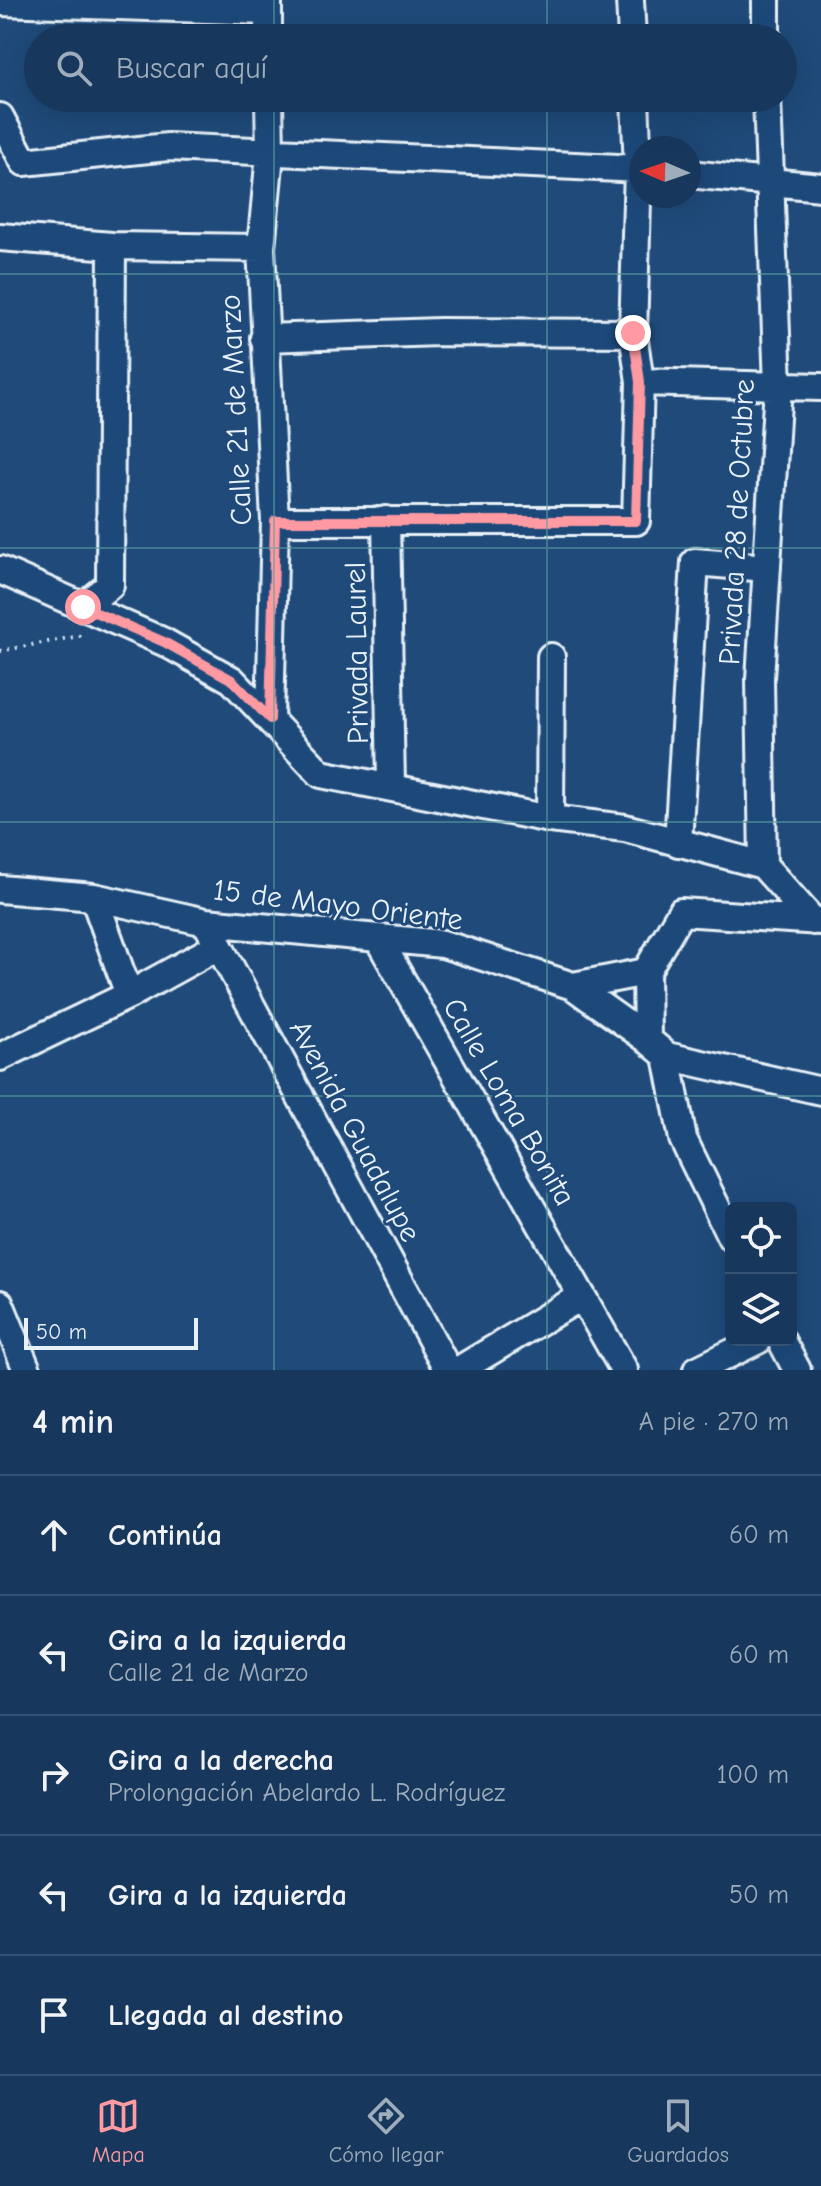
<!DOCTYPE html>
<html lang="es">
<head>
<meta charset="utf-8">
<style>
	:root { --surface:#17385c; --page:#203f62; --text:#f1f3f6; --muted:#9eacbb; --line:#365272; --accent:#ff9aa2 }
	body { margin:0; font-family:"Comic Neue",sans-serif; background:var(--page); color:var(--text) }
	.controls { position:absolute; right:24px; bottom:24px; display:grid; overflow:hidden; border-radius:12px; box-shadow:0 8px 32px #0002 }
	.controls button { width:72px; height:72px; display:grid; place-items:center; padding:0; border:0; border-bottom:2px solid var(--line); background:var(--surface); color:var(--text); font:40px sans-serif }
	.compass { position:absolute; left:629px; top:136px; width:72px; height:72px; border-radius:50%; background:var(--surface); box-shadow:0 8px 32px #0002; rotate:272deg }
	.scale { position:absolute; left:24px; bottom:20px; width:174px; box-sizing:border-box; padding-left:8px; border:4px solid #e8f1f8; border-top:0; font-size:22px; line-height:28px; white-space:nowrap; color:#e8f1f8; -webkit-text-stroke:6px #1f4a7a; paint-order:stroke }
	.stop { position:absolute; width:24px; height:24px; margin:-18px; border:6px solid #ff9aa2; border-radius:50%; background:#fff }
	.stop.end { background:#ff9aa2; border-color:#fff; box-shadow:0 2px 8px #0008 }
	.list { margin:0; padding:0; list-style:none }
	h2 { display:flex; justify-content:space-between; align-items:center; height:104px; margin:0; padding:0 32px; font-size:34px }
	h2 small { font-size:26px; font-weight:400; color:var(--muted) }
	.list li { display:grid; grid-template-columns:52px 1fr auto; gap:24px; align-items:center; box-sizing:border-box; height:120px; padding:0 32px; border-top:2px solid var(--line) }
	.list b { display:block; font-size:30px; white-space:nowrap }
	.list p { margin:0; font-size:26px; white-space:nowrap; color:var(--muted) }
	.list em { font-size:26px; font-style:normal; color:var(--muted) }
	.icon { flex:none; width:44px; height:44px; fill:none; stroke:currentColor; stroke-width:2; stroke-linecap:round; stroke-linejoin:round }
	.map { position:relative; flex:none; width:821px; height:1370px; overflow:hidden }
	.search { position:absolute; background:var(--surface); box-shadow:0 8px 32px #0002; left:24px; right:24px; top:24px; height:88px; display:flex; align-items:center; gap:20px; box-sizing:border-box; padding:0 28px; border-radius:44px; color:var(--muted); font-size:30px }
	.sheet { height:704px; background:var(--surface) }
	nav { display:flex; justify-content:space-around; align-items:center; box-sizing:border-box; height:112px; border-top:2px solid var(--line); background:var(--surface); font-size:22px; color:var(--muted) }
	nav a { display:grid; justify-items:center; gap:4px }
	nav .on { color:var(--accent) }
	.map>svg:first-child { display:block }
	.lines { fill:none; stroke-linecap:round; stroke-linejoin:round }
	.street-casing { stroke:#e8f1f8; stroke-width:32 }
	.path { stroke:#e8f1f8; stroke-width:4; stroke-dasharray:2 6; stroke-linecap:butt }
	.street { stroke:#1f4a7a; stroke-width:26 }
	.route { stroke:#ff9aa2; stroke-width:10 }
	.grid { fill:none; stroke:#5ba19e; stroke-width:2; stroke-opacity:0.55 }
	.labels { text-anchor:middle; dominant-baseline:central; stroke-width:6; stroke-linejoin:round; paint-order:stroke }
	.street-label { font-size:30px; fill:#e8f1f8; stroke:#1f4a7a }
</style>
</head>
<body>
<div class="map">
<svg width="821" height="1370" viewBox="0 0 821 1370">
	<rect width="100%" height="100%" fill="#1f4a7a"/>
	<filter id="ink" filterUnits="userSpaceOnUse"><feTurbulence type="fractalNoise" baseFrequency=".0125" numOctaves="2"/><feDisplacementMap in="SourceGraphic" scale="16" xChannelSelector="R" yChannelSelector="G"/><feConvolveMatrix kernelMatrix="1 2 1 2 8 2 1 2 1" color-interpolation-filters="sRGB"/></filter>
	<g filter="url(#ink)">
		<g class="lines">
			<g class="street-casing">
				<path id="street" d="M268 0V38
					M630 0 632 38
					M766 0V38
					M0 2 268 11
					M269 98 270 154 261 248 275 521 270 719
					M0 117 24 162 168 147 641 169
					M689 174 821 187
					M0 237 112 246 261 248
					M264 338 440 332 633 333
					M640 382 821 387
					M386 520 391 785
					M275 521H636L640 382 633 333 638 169 635 98
					M0 570 164 642 232 680 321 774 550 819 625 828 763 865 813 921
					M83 607 110 585 112 246
					M550 819 551 657
					M678 843 695 562 767 568
					M763 865 760 679 778 386 767 98
					M0 889 94 897 206 922 443 944 573 986 646 972 681 912 821 921
					M94 897 129 995
					M206 922 448 1370
					M379 940 624 1370
					M646 972 647 1039 667 1056 821 1091
					M573 986 647 1039
					M667 1056 683 1139 731 1237
					M0 1057 129 995 218 946
					M0 1304 27 1370
					M781 1340 797 1370
					M459 1370 582 1296
					M697 1370 758 1340"/>
			</g>
			<path class="path" d="M0 651 84 635"/>
			<use href="#street" class="street"/>
		</g>
	</g>
	<g class="lines" filter="url(#ink)">
		<path class="route" d="M83 607 164 642 232 680 270 719 275 521H636L640 382 633 333"/>
	</g>
	<path class="grid" d="M274 0V38M547 0V38M274 98V1370M547 98V1370M0 274H821M0 548H821M0 822H821M0 1096H821"/>
	<g class="labels">
		<g class="street-label">
			<text transform="translate(236 410) rotate(-93)">Calle 21 de Marzo</text>
			<text transform="translate(737 522) rotate(-87)">Privada 28 de Octubre</text>
			<text transform="translate(357 653) rotate(-91)">Privada Laurel</text>
			<text transform="translate(338 905) rotate(7)">15 de Mayo Oriente</text>
			<text transform="translate(509 1102) rotate(60)">Calle Loma Bonita</text>
			<text transform="translate(355 1131) rotate(62)">Avenida Guadalupe</text>
		</g>
	</g>
</svg>
<div class="controls">
<button><svg class="icon" aria-label="locate" viewBox="0 0 24 24"><circle cx="12" cy="12" r="6"/><path d="M12 2v4M12 18v4M2 12h4M18 12h4"/></svg></button>
<button><svg class="icon" aria-label="layers" viewBox="0 0 24 24"><path d="M12 4l9 5-9 5-9-5zM3 14l9 5 9-5"/></svg></button>
</div>
<svg class="compass" viewBox="-18 -18 36 36"><path d="M0-13l5 13h-10z" fill="#e53935"/><path d="M0 13l5-13h-10z" fill="#9eacbb"/></svg>
<div class="scale">50 m</div>
<div class="stop" style="left:83px;top:607px"></div>
<div class="stop end" style="left:633px;top:333px"></div>
<div class="search"><svg class="icon" aria-label="search" viewBox="0 0 24 24"><circle cx="10" cy="10" r="6"/><path d="M15 15l6 6"/></svg>Buscar aquí</div>
</div>
<section class="sheet">
<h2>4 min<small>A pie · 270 m</small></h2>
<ul class="list">
<li><svg class="icon" aria-label="ahead" viewBox="0 0 24 24"><path d="M12 20V5M6 11l6-6 6 6"/></svg><div><b>Continúa</b></div><em>60 m</em></li>
<li><svg class="icon" aria-label="left" viewBox="0 0 24 24"><path d="M17 20v-9H6M10 6l-5 5 5 5"/></svg><div><b>Gira a la izquierda</b><p>Calle 21 de Marzo</p></div><em>60 m</em></li>
<li><svg class="icon" aria-label="right" viewBox="0 0 24 24"><path d="M7 20v-9h11M14 6l5 5-5 5"/></svg><div><b>Gira a la derecha</b><p>Prolongación Abelardo L. Rodríguez</p></div><em>100 m</em></li>
<li><svg class="icon" aria-label="left" viewBox="0 0 24 24"><path d="M17 20v-9H6M10 6l-5 5 5 5"/></svg><div><b>Gira a la izquierda</b></div><em>50 m</em></li>
<li><svg class="icon" aria-label="arrive" viewBox="0 0 24 24"><path d="M6 21V4h12l-3 4 3 4H6"/></svg><div><b>Llegada al destino</b></div></li>
</ul>
</section>
<nav>
<a class="on"><svg class="icon" aria-label="map" viewBox="0 0 24 24"><path d="M3 6l6-2 6 2 6-2v14l-6 2-6-2-6 2zM9 4v14M15 6v14"/></svg>Mapa</a>
<a><svg class="icon" aria-label="directions" viewBox="0 0 24 24"><path d="M12 3l9 9-9 9-9-9zM9 14v-3h6M13 9l2 2-2 2"/></svg>Cómo llegar</a>
<a><svg class="icon" aria-label="saved" viewBox="0 0 24 24"><path d="M7 4h10v16l-5-4-5 4z"/></svg>Guardados</a>
</nav>
</body>
</html>
